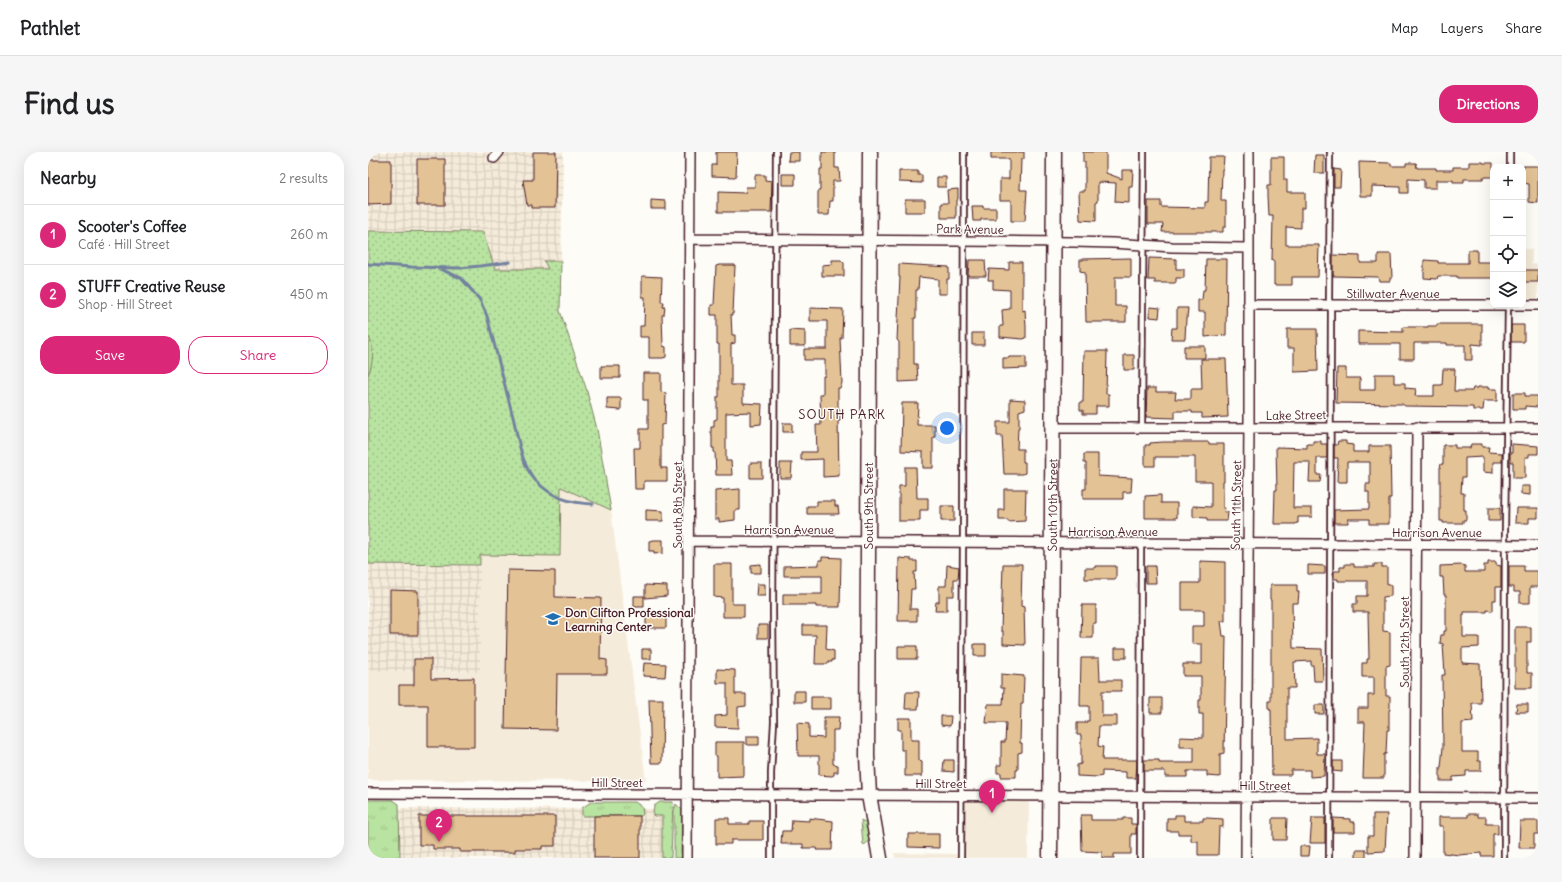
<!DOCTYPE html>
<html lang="en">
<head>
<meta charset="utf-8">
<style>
	:root { --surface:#fff; --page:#f6f6f6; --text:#202124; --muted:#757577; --line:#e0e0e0; --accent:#db2777 }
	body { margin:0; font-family:Delius,sans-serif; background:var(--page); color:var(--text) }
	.controls { position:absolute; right:12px; top:12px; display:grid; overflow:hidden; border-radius:8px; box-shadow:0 4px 16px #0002 }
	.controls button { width:36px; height:36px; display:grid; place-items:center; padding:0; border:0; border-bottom:1px solid var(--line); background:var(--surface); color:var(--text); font:20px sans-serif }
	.you { position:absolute; left:579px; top:276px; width:14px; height:14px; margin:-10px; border:3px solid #fff; border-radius:50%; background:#1a73e8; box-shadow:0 0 0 6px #1a73e833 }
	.badge { display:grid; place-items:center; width:26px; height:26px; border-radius:50%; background:var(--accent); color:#fff; font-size:13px; font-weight:700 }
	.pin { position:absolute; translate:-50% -33px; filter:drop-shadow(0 1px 2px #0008) }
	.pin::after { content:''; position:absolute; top:21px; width:14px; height:12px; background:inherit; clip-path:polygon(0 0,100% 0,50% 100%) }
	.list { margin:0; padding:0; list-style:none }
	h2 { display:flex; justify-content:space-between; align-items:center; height:52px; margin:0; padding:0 16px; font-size:17px }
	h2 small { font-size:13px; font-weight:400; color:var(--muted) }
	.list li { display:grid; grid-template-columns:26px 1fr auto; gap:12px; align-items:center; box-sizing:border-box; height:60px; padding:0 16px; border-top:1px solid var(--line) }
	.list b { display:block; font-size:15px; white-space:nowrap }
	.list p { margin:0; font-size:13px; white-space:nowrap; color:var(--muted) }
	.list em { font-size:13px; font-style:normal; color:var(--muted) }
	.actions { display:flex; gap:8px; padding:12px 16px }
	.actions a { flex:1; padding:9px 0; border:1px solid var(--accent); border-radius:16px; text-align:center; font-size:14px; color:var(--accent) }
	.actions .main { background:var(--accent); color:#fff }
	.icon { flex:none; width:22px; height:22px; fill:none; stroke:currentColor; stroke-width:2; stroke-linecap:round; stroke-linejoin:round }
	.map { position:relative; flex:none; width:1170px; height:706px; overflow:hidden; border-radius:16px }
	header { display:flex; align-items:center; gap:24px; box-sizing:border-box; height:56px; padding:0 20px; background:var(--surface); border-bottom:1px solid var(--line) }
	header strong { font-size:19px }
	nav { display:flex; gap:22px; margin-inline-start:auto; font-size:14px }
	.intro { display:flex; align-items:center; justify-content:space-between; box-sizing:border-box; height:96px; padding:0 24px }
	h1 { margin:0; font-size:28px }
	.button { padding:10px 18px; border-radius:16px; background:var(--accent); color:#fff; font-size:14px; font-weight:700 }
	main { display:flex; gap:24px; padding:0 24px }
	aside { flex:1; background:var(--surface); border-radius:16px; box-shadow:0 4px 16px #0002 }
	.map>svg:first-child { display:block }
	.built { fill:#f5ebda }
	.industrial { fill:url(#industrial-grid) }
	.grass { fill:url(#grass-tufts); stroke:#818166 }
	.park { fill:url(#park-dots); stroke:#818166 }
	.pitch { fill:#b8e3a0; stroke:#818166 }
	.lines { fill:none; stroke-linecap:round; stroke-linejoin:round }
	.stream { stroke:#73819f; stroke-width:3 }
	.building { fill:#e3c395; stroke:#4a1f2b }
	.lane-casing { stroke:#4a1f2b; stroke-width:8 }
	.street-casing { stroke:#4a1f2b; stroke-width:12 }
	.primary-casing { stroke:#4a1f2b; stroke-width:17 }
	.lane { stroke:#fdfcf7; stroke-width:4.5 }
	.street { stroke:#fdfcf7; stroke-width:9 }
	.primary { stroke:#fdfcf7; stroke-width:14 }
	.labels { text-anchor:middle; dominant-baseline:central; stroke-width:3; stroke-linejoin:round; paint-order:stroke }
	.street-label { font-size:12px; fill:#4a1f2b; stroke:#fdfcf7 }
	.poi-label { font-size:12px; font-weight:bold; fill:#4a1f2b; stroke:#fdfcf7; text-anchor:start }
	.neighbourhood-label { font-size:13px; letter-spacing:1px; fill:#4a1f2b; stroke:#fdfcf7 }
</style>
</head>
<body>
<header>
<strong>Pathlet</strong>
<nav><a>Map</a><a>Layers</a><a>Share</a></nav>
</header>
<div class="intro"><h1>Find us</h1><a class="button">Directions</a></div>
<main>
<aside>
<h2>Nearby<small>2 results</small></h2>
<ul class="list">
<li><span class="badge">1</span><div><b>Scooter's Coffee</b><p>Café · Hill Street</p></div><em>260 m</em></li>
<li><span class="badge">2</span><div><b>STUFF Creative Reuse</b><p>Shop · Hill Street</p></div><em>450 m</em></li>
</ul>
<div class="actions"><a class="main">Save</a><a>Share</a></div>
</aside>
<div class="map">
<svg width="1170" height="706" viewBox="0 0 1170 706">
	<defs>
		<pattern id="industrial-grid" width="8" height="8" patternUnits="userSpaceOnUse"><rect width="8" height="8" fill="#f5ebda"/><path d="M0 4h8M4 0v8" fill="none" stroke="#d4c9bb"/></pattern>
		<pattern id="grass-tufts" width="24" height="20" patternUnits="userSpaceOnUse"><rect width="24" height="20" fill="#b8e3a0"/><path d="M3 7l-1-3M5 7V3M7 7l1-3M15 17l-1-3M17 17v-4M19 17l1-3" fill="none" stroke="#a0c28a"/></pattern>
		<pattern id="park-dots" width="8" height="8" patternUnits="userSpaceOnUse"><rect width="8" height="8" fill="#b8e3a0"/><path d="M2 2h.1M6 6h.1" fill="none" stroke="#a0c28a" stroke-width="1.8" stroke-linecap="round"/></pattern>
	</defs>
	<rect width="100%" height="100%" fill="#fdfcf7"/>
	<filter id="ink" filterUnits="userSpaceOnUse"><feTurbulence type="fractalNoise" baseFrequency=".025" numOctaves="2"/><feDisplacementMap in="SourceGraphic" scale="8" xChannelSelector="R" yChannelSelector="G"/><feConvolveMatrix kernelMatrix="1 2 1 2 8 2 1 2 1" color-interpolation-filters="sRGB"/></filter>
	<g filter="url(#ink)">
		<path class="built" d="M1155 97H1164V112H1170V153H1155Z
			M193 335 243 358 278 629 0 628V519L112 520V403L192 404Z
			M593 643H661L660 706H527L526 701 593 702Z"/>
		<path class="industrial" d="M0 0H195L193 109H176L180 117H126L114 80 0 79Z
			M0 412 112 413V520L0 519Z
			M0 656 303 657V706H0Z"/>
		<path class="grass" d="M0 648H25L31 652 32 706H0Z
			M223 650H267L274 655 275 662 273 664H214V656Z
			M292 650H305L303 706H294V664H286L285 663 286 654Z
			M308 652 314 658 313 706H306V657Z
			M493 668 498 671C501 678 505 690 495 693Z"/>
		<path class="park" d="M0 79 115 80 127 117H180L176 109H193L192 159 218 236 229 277 243 358 193 335 192 404 112 403V413L0 412Z"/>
		<path class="pitch" d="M0 184C7 193 5 213 0 223Z"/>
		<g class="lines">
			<path class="stream" d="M0 112 43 115 92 116 112 114 142 110
				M67 115 93 126 112 148 119 164C128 198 136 231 145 265 150 285 153 312 167 328 184 346 202 351 225 352"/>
		</g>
		<path class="building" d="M165 0H188L187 56H164V53H159L155 28H165Z
			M348 0H369L368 25 344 24V13H348Z
			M421 0H431V9H420Z
			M454 0H467V16H471L472 29H465V49H462L461 63H450V40L452 37V17H454Z
			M623 0H656V7H653L652 38H659L657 69H643V48H632V27H641V7H623Z
			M715 0H738V21L754 27V18H765L764 35H761V51L747 50 748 31 730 30V49L728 50V69L712 68 711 39H717V10H715Z
			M947 3H956V21H946Z
			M841 5H856L855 17H854L853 49H858V75H855V80H794L795 72H780V49H793V55L837 56V50H840Z
			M903 5H916V28H919V40H937V56H933V76L918 75V93H951L950 125H924V133H906V109H904L905 64H901L900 43V33H903Z
			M49 7H77V53H49Z
			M0 8H23V52L0 53Z
			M991 10 1023 11V14H1038V11H1048L1049 16H1068V18H1085V15H1101V10H1115V11H1125V25H1115V27H1096V30H1085V28H1068V36H1056V28L1040 27V41H1032V35L1004 34V44H992Z
			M1155 14H1170V51L1161 50V32L1155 31Z
			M966 17 973 18 972 35H966Z
			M531 19H550V23H554V31L531 30Z
			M414 22H427V33H414Z
			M387 23H397V28L404 29 403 60H350V40L377 41 378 35H387Z
			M569 25H578V35H569Z
			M590 37V47L588 48V66H573V51H580L579 38Z
			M537 47H557V60H537Z
			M283 48 298 49V57H283Z
			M604 54H615V56H628V67H613V69H605Z
			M1100 98H1109V110H1125V126H1089V124H1070L1069 127 1056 126V108L1070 109V111H1100Z
			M1010 102H1023L1024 126H1022V129H1011L1010 125 965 124V103L992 104V111H1010Z
			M763 106V125H747V154H758V170H718L717 120 712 119V108H715V107Z
			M781 106 808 107V117H816V126H808V131H787V128H780Z
			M838 107H859L858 183 837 185V160H830V148H834L835 138H837Z
			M464 108H473L476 111V124H454V113L464 112Z
			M601 108H617L618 124H600Z
			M641 110H654V159L657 158 658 175V186L655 187 632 185V174H635L634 158 642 157V138L625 137V128H620L621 117 641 118Z
			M531 112 581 115V127H579V142H570V127L551 125 550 138H548V166H546V212H549L550 229 531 230V190L529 188 532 125H531Z
			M351 113H367L365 162H363L364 183H367V191L363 192V233H375V251L394 252 393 272 383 273V260L358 261V309H363L364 323H348L347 300H346V296H344V282H343V275H346V268L349 267V245H351V192H349V163H343V153H346L348 114Z
			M1155 118H1170V130H1155Z
			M274 124 294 125 293 150H296L295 155H297L296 163H294L295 194 298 195V205L295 206H281V185H272V174H276L277 145H274Z
			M782 155 792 156 791 166 782 165Z
			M442 156 475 157 474 186H472L474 231 472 236H470V257H472V269H470L471 324 455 325V307L433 308V300H449L448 273H453L452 242H455V224H457V208H436V197H459V169H442Z
			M809 156H820L819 166H818L817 187H803L804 176H809Z
			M1069 172H1114V193L1104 192V208H1097V193H1079V191H1046V207H1032V192H990V179L1035 180V175H1060V174H1069Z
			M1143 173H1156V190H1143Z
			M919 177H949L950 219 926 220V196H919Z
			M422 178 437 179V194H422Z
			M604 181H616V193H604Z
			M816 194H837V206H816Z
			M716 199H739L738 242H741V254H728V262H715V258H712V250H715Z
			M756 203H766V218H756Z
			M641 205H658V216L635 217V206H641Z
			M833 207H858L860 265 834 266V261H824V259H807V266L778 265 779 236H788V240H808L807 247H823V237H834Z
			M233 214H252V226H233Z
			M969 216H978V226H992V238H1007V222H1026V231H1037V236L1048 237 1047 244H1066V233H1074L1075 217H1087L1086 239H1104L1105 236H1110V235H1120V237H1129V249H1116L1115 258H1105V255L1037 254 1034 252 968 251Z
			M275 221H293V240L298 241 297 272 293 273V316H299V329H276V337H267L266 296H272V277H280V248H275Z
			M1145 241H1157V244H1170V255L1157 254V257H1145Z
			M239 246H253V258L239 257Z
			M642 247 657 248V257L651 259V276H650L649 297H655V310H657V321L655 322H636L634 284H629V270H642Z
			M534 251H550L549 273H567V285H565V316H555V300L533 299Z
			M415 271H424V280H415Z
			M945 289H953V292H959V306H949V323H953L952 330H941L942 310H926L925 356H944V365H930V371H928V372H906L907 338H909L908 295 939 296V292H945Z
			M970 289H978V292L985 293V300H1001V294H1022L1023 346H1021V372H1001V367H980V371H966V358L1001 357V340H998V332H1002V310H979V330H969L970 306H966V293H969Z
			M795 290H841V292H856V329H855V356H857L856 360H860L859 369H839V366L825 365V354L843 355V329H827V305H787V314H777V293H782V291Z
			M1103 292H1114V295H1121L1120 300 1134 301V310H1125V321L1115 320V305L1097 306V325H1094L1093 341H1096V358H1098V368H1095V371H1075V369H1072V316L1073 312H1075V293H1087V296H1102Z
			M1144 292 1170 294V302H1161V305H1157V326H1145V310H1142V301H1144Z
			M716 302H730V324L764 326 763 340H755V347H715V337H718V311H716Z
			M382 311H394V326H382Z
			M412 311H424L423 326H412Z
			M537 315H548L549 346H560V358H552V369H531V334H537Z
			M1153 334H1162V343L1153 342Z
			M372 337V358H367V368L351 370V367H347V339Z
			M636 337H658L657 369 640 370V368H631V358H636Z
			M793 343V351H809V366H777V344Z
			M449 349H467V354H470L471 362H439V354H449Z
			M573 354H586V369H573Z
			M1120 356H1132V369H1120Z
			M1148 356H1170V366H1161V371H1147Z
			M278 358 295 359V369H278Z
			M286 388H295V401L286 402V399H281V389Z
			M454 405 473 406 472 455H448V453H415V442H454V424H416V414L451 413V408H454Z
			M531 406 543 407V409H549V420H546L547 437H543L542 457H549V469H530Z
			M832 409 857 410V469H853L855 484H858L856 601 852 602V625L839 624V619H819V625H797V619H776V608H791V611H826V595H812V585L835 586V562H831V548H833V524H815V512H834V492H824V474H836V458H814V431H832Z
			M1120 410H1128V413L1133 414V435H1128V448H1125V459L1119 458V460H1096V463H1095V485H1111V495L1094 496V511L1112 512 1113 551H1104L1105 570 1094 571V600H1110V609H1113V619H1098V624L1085 625V629H1072V615H1073L1075 595 1074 523H1077L1075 492 1072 491 1073 483H1076V479H1078V443H1076L1075 425H1072V414L1094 413 1097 414V420H1116V413H1120Z
			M346 412H364V452H376V465H355V446L346 445Z
			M393 412V421H383V413Z
			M635 412H654L653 454 656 455 657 493 635 492V479H633Z
			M977 412H986V415H1006V412H1014V415H1019V433H1023V444L1015 445V479L1022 480V513L1018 514V544H1022V558H1021V578H1019L1018 602H1016V626H995L997 570H990V556H1000V543H1006V525H994V511H999V507H1001L1000 460H985V452H989V444H999V429H970V427H966V419H972V415H977Z
			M579 413 591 415 590 427H586V444H579V459H567L568 450H571V434H578Z
			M940 413 957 414V422H940Z
			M727 414H748V427H717V416H727Z
			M778 414H787L788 431H778Z
			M1141 414H1156V419H1170V435H1162V451H1152V440H1146V435H1141Z
			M140 418 187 419V445L233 446 232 507 239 508V522H189L188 578 137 577Z
			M389 432H397V444H388Z
			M277 433 299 434V444L277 446Z
			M902 433H929V440H931L930 451H924L925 496 954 497 955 529H946L945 513H943V509L926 510 927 536H919V587L949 586V602H957L956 624 942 625V618H923V623H904L903 557H901V549H903V448H902Z
			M22 438 50 439V483H22Z
			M266 444H276V455H266Z
			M714 453H728V471H725V486H713Z
			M278 463 298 464V476H278Z
			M390 473H400V486H390Z
			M435 473H459L458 497 466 499V508H464V510H460V512H447L448 483H435Z
			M1147 475H1163V490H1159V521H1164V536H1147Z
			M606 492H618V504H606Z
			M530 494H549V507H530Z
			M747 496H758V506H747Z
			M274 497H283V507H274Z
			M713 506H731L732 528H753V539H734V564H749V574H731L730 594 735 595 734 608H769L768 626H758V620L734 619V624L730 625 709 624V613L713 612V583H709V571H718V569H721V554H712Z
			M46 507H63V527L106 526V595H60V553H31V533H46Z
			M276 511 298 512 297 525 275 524Z
			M349 517 367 518V542H378V554L370 555V576L347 575V564L359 563V531H349Z
			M633 522 656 524 655 552H653L652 591H654V600L650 601V618H648V625H633V621H629V613H633V590H637L638 571H618L620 552H635L636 536H633Z
			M426 539H437V550H426Z
			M538 540H551L550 557H537Z
			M443 545H463V557H443Z
			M782 546H794V561H782Z
			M281 547H295L294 611H283Z
			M1149 552H1160V560H1148Z
			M947 553H956V562H947Z
			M573 564H583L582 574 573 573Z
			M456 565H471L470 578H465V612L470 613V620H466V623L464 624 451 623V604H430L429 571 441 572V585L456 586Z
			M530 566H543V588H551V609L554 610V624H537V598H533V578H530Z
			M379 584H391V593H379Z
			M347 590H376V624L349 625V604H347Z
			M576 608H586V620L575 619Z
			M965 609H974V620L965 619Z
			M1005 662H1019L1017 699 1000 700V684H1005Z
			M1100 662H1110V665H1118V672H1130V682H1125V704H1113V701L1091 703 1075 701V674H1071V665H1100Z
			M713 663H723V668H755V666H763V672H768V682H763V702H746V706H734V700L714 699Z
			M807 663H816V669H835V666H839L855 667V675H851L850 703H830V689H823V682H810V679H799V666H807Z
			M51 664H187V694H174V697H147V700H92V697H65V693H51Z
			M226 664H272V706H226Z
			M348 666H361V672H381V669H395V688H363V692H348Z
			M441 666 465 669 464 698H448L449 696H435V692H413L414 679H423L424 668 441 669Z
			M905 666H919L918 688H905Z
			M944 666H957V691H942Z
			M965 666 982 667V670H987V680H965Z
			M1152 669H1170V682H1166V696H1151Z
			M540 682H571V696L540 695Z
			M932 694H942L941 704H932Z
			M988 698H998V706H988Z"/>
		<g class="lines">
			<g class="lane-casing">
				<path id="lane" d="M1142 15V0
					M774 276 776 0
					M403 706V621L406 570 405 458 408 0
					M593 706 595 390 596 0
					M772 706 773 391
					M961 706 963 159 961 147 962 0
					M1136 706 1137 378 1140 153"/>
			</g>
			<g class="street-casing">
				<path id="street" d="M126 6 131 0
					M322 87 705 90 745 91 804 95 880 96
					M880 153H1170
					M685 276H1170
					M320 389 1170 393
					M0 641 1170 646
					M319 706 322 0
					M878 706 881 270V0
					M1047 706 1049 275"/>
			</g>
			<g class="primary-casing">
				<g id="primary">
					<path d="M502 0 499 604 501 643 512 706"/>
					<path id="s1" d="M682 706 686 0"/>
				</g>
			</g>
			<use href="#lane" class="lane"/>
			<use href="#street" class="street"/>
			<use href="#primary" class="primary"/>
		</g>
	</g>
	<defs>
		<g id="school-bare" transform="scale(1.2)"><path d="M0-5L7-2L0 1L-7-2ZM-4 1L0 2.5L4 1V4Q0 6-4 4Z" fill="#1f6fb2" stroke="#fdfcf7" stroke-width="2.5" paint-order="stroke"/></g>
	</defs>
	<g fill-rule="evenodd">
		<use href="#school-bare" x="185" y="467"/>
	</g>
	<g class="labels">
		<g class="street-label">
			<text transform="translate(602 77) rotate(1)">Park Avenue</text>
			<text x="1025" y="141">Stillwater Avenue</text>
			<text transform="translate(928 263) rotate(-1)">Lake Street</text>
			<text transform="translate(309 353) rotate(-90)">South 8th Street</text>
			<text stroke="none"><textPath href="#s1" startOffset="353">South 10th Street</textPath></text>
			<text transform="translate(868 353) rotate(-89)">South 11th Street</text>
			<text transform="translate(500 354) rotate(-90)">South 9th Street</text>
			<text x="421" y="377">Harrison Avenue</text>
			<text x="745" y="379">Harrison Avenue</text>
			<text x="1069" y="380">Harrison Avenue</text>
			<text transform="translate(1036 490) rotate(-90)">South 12th Street</text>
			<text x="249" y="630">Hill Street</text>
			<text x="573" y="631">Hill Street</text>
			<text x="897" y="633">Hill Street</text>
		</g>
		<g class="poi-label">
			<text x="197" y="460">Don Clifton Professional<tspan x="197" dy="14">Learning Center</tspan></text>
		</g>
		<g class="neighbourhood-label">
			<text x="474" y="262">SOUTH PARK</text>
		</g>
	</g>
</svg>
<div class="controls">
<button>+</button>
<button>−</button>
<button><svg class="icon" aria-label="locate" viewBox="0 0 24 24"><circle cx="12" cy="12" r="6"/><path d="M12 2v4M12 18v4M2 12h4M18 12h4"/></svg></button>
<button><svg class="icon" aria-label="layers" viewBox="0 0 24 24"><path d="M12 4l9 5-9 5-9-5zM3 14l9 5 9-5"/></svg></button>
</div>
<div class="you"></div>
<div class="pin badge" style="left:624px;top:661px">1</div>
<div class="pin badge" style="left:71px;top:690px">2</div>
</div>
</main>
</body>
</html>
